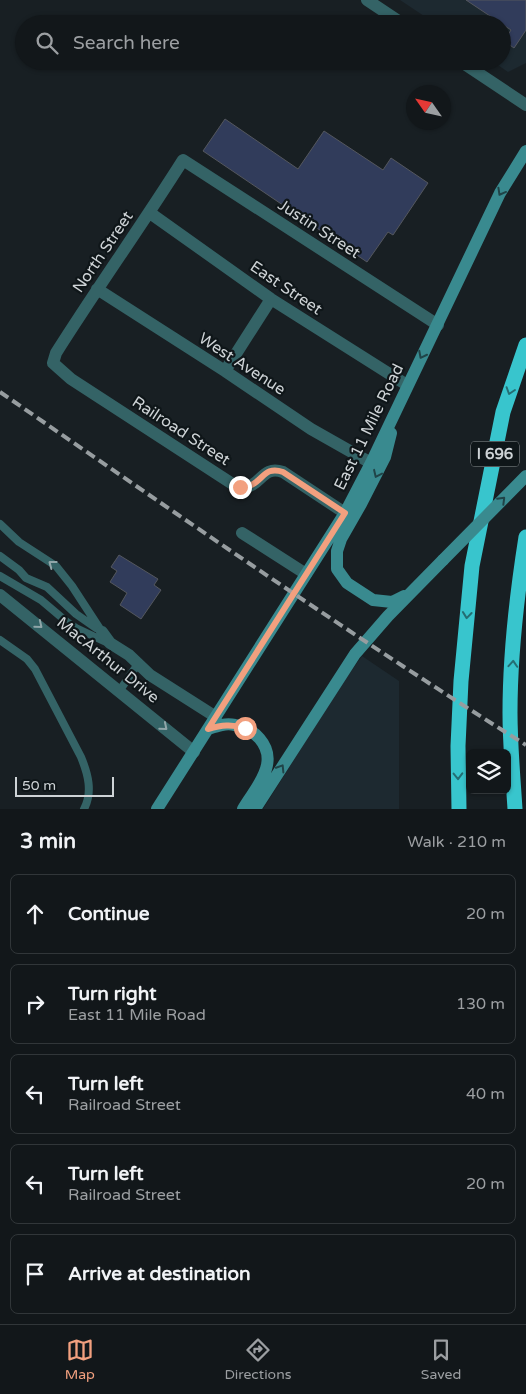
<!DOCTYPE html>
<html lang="en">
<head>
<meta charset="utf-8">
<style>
	:root { --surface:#12171a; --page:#1b2023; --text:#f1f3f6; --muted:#9c9fa2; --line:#313639; --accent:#f2a07f }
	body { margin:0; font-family:"Varela Round",sans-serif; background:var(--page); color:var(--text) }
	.controls { position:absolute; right:15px; bottom:15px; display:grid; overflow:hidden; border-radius:8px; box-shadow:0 1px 4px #0004 }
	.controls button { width:45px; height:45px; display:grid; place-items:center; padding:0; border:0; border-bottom:1px solid var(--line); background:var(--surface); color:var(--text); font:25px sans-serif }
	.compass { position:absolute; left:406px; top:85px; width:45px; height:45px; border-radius:50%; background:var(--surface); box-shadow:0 1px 4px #0004; rotate:304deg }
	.scale { position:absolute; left:15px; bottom:12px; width:99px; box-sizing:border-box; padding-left:5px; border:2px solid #ced3d6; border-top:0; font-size:14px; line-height:18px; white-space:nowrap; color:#ced3d6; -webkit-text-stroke:4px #0f1619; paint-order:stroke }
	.stop { position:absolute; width:15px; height:15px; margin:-11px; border:4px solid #f2a07f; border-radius:50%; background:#fff }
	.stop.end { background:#f2a07f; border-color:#fff; box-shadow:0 1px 5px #0008 }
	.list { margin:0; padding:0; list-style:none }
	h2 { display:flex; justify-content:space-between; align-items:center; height:65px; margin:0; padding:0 20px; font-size:21px }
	h2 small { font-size:16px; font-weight:400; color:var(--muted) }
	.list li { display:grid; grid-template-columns:32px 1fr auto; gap:15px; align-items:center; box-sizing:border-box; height:80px; margin:0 10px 10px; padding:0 10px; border:1px solid var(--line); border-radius:8px }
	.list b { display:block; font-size:19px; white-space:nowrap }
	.list p { margin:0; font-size:16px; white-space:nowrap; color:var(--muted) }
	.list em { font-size:16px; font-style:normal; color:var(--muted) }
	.icon { flex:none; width:28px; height:28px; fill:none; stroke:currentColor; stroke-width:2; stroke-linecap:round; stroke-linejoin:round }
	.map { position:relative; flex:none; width:526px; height:809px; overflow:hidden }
	.search { position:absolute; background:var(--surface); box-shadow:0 1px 4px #0004; left:15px; right:15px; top:15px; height:55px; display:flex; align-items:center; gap:12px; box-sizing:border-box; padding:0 18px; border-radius:28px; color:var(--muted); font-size:19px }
	.sheet { height:515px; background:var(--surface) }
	nav { display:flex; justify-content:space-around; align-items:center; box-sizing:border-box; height:70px; border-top:1px solid var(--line); background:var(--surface); font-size:14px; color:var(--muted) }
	nav a { display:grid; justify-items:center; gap:2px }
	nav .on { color:var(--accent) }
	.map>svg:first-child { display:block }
	.built { fill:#1d2930 }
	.building { fill:#313c5b; stroke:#54575e }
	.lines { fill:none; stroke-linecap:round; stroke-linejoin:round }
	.service { stroke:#346366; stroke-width:8 }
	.minor { stroke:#346366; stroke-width:12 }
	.tertiary { stroke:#346366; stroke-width:12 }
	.secondary { stroke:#398a8f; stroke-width:12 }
	.motorway { stroke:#38c5cd; stroke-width:15 }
	.rail { stroke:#979da0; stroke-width:4; stroke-dasharray:10 5; stroke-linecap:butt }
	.secondary-bridge { stroke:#398a8f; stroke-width:12 }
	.oneway { stroke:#204448 }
	.oneway2 { stroke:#246e73 }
	.oneway3 { stroke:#90a6a9 }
	.route { stroke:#f2a07f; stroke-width:6 }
	.labels { text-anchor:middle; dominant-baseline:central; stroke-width:4.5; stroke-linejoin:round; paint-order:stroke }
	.shield { fill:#0f1619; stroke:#959a9d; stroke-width:1 }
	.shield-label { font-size:15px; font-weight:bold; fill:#ced3d6 }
	.street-label { font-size:16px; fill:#ced3d6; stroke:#0f1619 }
</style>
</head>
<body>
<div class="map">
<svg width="526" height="809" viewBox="0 0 526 809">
	<rect width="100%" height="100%" fill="#181f23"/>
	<path class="built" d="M400 0H526V63L508 72 492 61H502V24H436Z
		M362 656 399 681V809H263L341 685Z"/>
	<path class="building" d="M466 0H526V30L514 48 504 41 511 30Z
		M225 119 298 169 324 131 383 170 391 158 428 183 393 235 388 232 367 262 203 151Z
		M119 555 158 579 154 585 161 590 141 619 120 605 127 593 110 582 117 571 111 567Z"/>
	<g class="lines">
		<path class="service" d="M0 524 19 542 56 566 72 586 102 632
			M0 556 19 570 26 578 47 587 76 614 96 628
			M0 576 41 600 67 622 76 628 108 643
			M0 640 27 659 35 669 81 757C88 774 93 792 84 809
			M120 690 138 664"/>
		<path class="minor" d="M150 213 271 299 407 385
			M97 289 225 371 311 429 371 463
			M225 371 271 299
			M345 513 283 472C257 463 262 498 231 483L71 379 53 363 56 353C97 288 142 225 183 160L438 325
			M242 533 306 574
			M0 595 194 752
			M102 632 110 643 129 655 150 675 216 717"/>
		<path class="tertiary" d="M367 0 403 24
			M460 61 526 105"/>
		<path class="secondary" d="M391 433 385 457 361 504 341 539 337 551V569L347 583 373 600 392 602 404 596
			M208 729C217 726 225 723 235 725 254 728 271 745 267 765 264 781 251 795 243 809
			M157 809 345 513 371 463 500 193 526 151
			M255 809 355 654 388 616 443 560"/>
		<path class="motorway" d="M459 809 458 746 461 681 472 566 503 412 526 345
			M515 809C513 777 510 745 510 713 510 655 517 594 526 537"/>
		<path class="rail" d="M0 392C174 512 347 633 526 745"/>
		<path class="secondary-bridge" d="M443 560 526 476"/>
	</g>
	<defs><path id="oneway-chevron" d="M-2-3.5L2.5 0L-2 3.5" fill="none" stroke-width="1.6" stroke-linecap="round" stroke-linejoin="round" transform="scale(1.25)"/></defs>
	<g class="oneway">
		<use href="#oneway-chevron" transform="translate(501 192) rotate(119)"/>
		<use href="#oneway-chevron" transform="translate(422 355) rotate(117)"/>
		<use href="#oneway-chevron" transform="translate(377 474) rotate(115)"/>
		<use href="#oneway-chevron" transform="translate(502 500) rotate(-45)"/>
		<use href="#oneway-chevron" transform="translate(281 768) rotate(-58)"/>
	</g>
	<g class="oneway2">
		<use href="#oneway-chevron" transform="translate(510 391) rotate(108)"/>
		<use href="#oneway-chevron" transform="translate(467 615) rotate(96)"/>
		<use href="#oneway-chevron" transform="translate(513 664) rotate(-86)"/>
		<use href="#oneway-chevron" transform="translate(458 776) rotate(89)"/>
	</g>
	<g class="oneway3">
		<use href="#oneway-chevron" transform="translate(52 564) rotate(-143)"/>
		<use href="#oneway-chevron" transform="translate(39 625) rotate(39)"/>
		<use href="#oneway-chevron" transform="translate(164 727) rotate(40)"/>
	</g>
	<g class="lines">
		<path class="route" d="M240 487C263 488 261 464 283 472L345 513 208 729C222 725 231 724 245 728"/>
	</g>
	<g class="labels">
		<rect class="shield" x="471" y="441.5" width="48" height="25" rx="4"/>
		<g class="shield-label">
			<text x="495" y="454">I 696</text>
		</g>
		<g class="street-label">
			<text transform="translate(319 229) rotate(33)">Justin Street</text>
			<text transform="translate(103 252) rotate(-56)">North Street</text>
			<text transform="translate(286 288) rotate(34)">East Street</text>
			<text transform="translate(242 364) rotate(33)">West Avenue</text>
			<text transform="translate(369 427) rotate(-64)">East 11 Mile Road</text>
			<text transform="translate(181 431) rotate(33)">Railroad Street</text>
			<text transform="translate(108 660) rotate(39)">MacArthur Drive</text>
		</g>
	</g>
</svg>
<div class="controls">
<button><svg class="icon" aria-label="layers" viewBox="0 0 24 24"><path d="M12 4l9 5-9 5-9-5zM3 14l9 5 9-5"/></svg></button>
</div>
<svg class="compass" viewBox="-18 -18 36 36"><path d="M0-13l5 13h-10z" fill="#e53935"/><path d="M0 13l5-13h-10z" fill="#9c9fa2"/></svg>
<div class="scale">50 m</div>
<div class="stop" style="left:245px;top:728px"></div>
<div class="stop end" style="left:240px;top:487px"></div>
<div class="search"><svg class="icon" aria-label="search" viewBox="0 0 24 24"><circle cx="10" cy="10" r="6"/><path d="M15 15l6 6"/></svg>Search here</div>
</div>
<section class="sheet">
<h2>3 min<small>Walk · 210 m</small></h2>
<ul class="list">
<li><svg class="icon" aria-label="ahead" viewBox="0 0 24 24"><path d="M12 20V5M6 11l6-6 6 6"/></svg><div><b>Continue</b></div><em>20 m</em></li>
<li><svg class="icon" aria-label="right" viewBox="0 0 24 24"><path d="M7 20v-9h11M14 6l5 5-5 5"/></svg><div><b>Turn right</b><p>East 11 Mile Road</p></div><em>130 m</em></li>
<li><svg class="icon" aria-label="left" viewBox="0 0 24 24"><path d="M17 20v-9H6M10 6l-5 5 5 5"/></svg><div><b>Turn left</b><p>Railroad Street</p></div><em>40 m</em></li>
<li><svg class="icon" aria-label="left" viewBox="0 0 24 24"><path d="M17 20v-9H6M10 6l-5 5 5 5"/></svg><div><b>Turn left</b><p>Railroad Street</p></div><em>20 m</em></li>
<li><svg class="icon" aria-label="arrive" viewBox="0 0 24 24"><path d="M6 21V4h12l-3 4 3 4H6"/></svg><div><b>Arrive at destination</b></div></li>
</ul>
</section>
<nav>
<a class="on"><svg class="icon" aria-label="map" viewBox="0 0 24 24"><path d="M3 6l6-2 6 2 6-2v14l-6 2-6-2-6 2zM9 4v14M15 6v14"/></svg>Map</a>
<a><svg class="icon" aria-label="directions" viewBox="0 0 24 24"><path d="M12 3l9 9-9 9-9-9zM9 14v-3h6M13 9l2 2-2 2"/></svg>Directions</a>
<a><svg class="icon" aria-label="saved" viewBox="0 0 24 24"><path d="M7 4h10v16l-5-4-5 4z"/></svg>Saved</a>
</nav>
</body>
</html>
